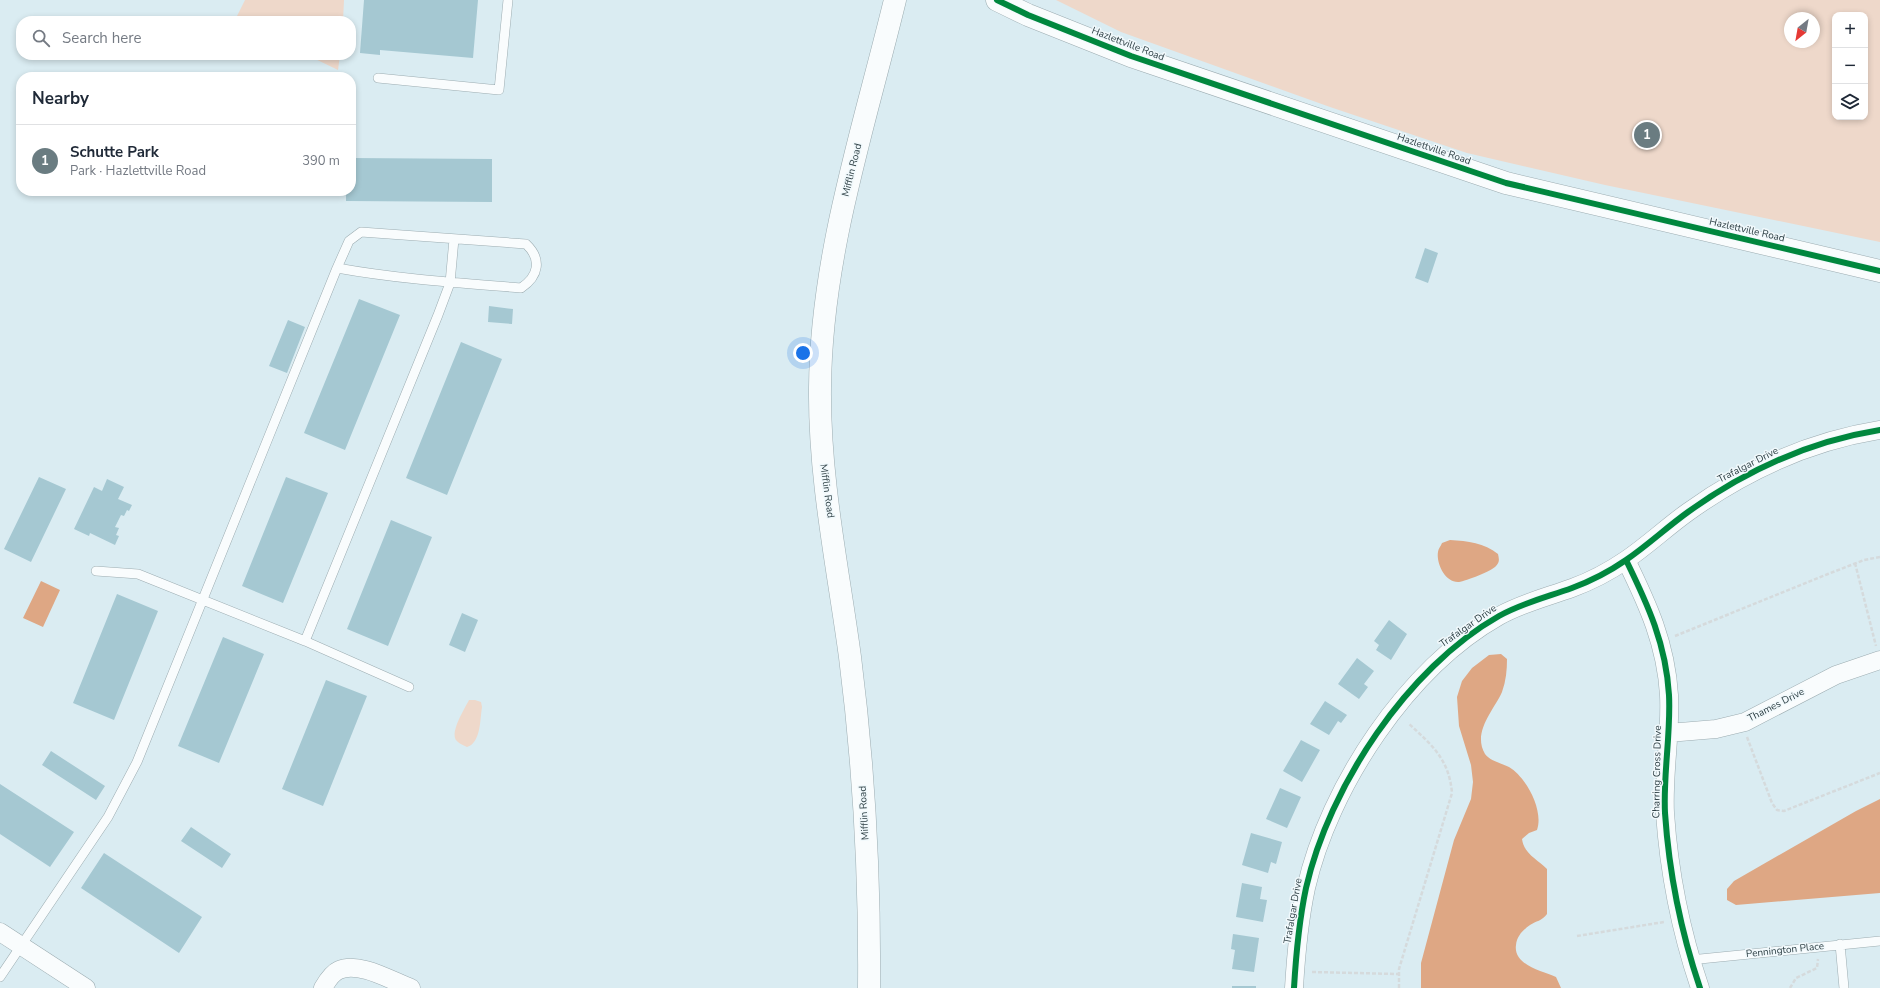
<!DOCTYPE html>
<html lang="en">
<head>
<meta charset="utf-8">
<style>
	:root { --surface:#fff; --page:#f2f2f3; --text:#1f2937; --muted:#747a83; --line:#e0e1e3; --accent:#6a7c81 }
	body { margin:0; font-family:"Nunito Sans",sans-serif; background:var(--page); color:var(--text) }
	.controls { position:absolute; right:12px; top:12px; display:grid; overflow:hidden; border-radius:8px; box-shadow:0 2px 6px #0003 }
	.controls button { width:36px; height:36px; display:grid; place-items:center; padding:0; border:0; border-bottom:1px solid var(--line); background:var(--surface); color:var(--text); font:20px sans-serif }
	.compass { position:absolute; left:1784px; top:12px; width:36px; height:36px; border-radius:50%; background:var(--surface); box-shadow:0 2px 6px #0003; rotate:211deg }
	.you { position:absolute; left:803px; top:353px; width:14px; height:14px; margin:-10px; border:3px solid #fff; border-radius:50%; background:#1a73e8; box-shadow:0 0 0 6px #1a73e833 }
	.badge { display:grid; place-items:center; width:26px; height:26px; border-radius:50%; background:var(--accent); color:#fff; font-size:13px; font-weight:700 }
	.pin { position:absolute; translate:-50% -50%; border:2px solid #fff; box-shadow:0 1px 4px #0006 }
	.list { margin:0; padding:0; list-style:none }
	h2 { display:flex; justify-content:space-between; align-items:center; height:52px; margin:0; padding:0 16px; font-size:17px }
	h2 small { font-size:13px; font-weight:400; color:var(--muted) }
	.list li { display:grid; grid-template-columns:26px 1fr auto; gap:12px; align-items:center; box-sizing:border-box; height:72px; padding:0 16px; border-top:1px solid var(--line) }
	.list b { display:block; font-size:15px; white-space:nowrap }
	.list p { margin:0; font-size:13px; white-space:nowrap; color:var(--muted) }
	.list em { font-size:13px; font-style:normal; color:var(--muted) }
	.icon { flex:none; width:22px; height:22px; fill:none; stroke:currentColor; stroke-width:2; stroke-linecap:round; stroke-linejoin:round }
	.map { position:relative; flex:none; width:1880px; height:988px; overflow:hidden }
	.search { position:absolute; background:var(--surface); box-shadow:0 2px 6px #0003; left:16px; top:16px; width:340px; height:44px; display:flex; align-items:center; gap:10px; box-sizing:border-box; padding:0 14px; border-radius:16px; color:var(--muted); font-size:15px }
	.panel { position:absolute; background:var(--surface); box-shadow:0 2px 6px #0003; left:16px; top:72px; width:340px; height:124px; border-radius:16px }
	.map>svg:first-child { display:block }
	.green { fill:#eed8ca; fill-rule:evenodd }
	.water { fill:#dea784 }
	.building { fill:#a5c8d2 }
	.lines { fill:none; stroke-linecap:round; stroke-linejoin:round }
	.service-casing { stroke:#9cacb1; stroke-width:10 }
	.minor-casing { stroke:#9cacb1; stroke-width:19 }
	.secondary-casing { stroke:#9cacb1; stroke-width:23 }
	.path { stroke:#d5dadc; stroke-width:2.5; stroke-dasharray:4 2; stroke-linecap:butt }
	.service { stroke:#f9fcfd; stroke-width:9 }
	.minor { stroke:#f9fcfd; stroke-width:18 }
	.secondary { stroke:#f9fcfd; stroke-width:22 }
	.cycleway-casing { stroke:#f1f9fc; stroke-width:8 }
	.cycleway { stroke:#00873e; stroke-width:6 }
	.labels { text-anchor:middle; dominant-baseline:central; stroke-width:3; stroke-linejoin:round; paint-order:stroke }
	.street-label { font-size:10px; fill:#2d3f44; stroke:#f1f9fc }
</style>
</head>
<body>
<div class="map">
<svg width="1880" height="988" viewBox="0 0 1880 988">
	<rect width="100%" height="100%" fill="#daecf2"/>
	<path class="green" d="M245 0H344L343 21H238L235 20Z
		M1056 0H1880V242L1605 185 1467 153 1330 107 1121 32ZM1835 15H1865V117H1835ZM1790 18H1814V42H1790Z
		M307 55H340L338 70Z
		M469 700H475L481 702 482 707C480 719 481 743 467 747 463 745 458 743 456 740 450 732 465 708 469 700Z"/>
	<path class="water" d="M1450 540C1468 541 1484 543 1498 554 1499 559 1500 562 1496 566 1492 571 1466 581 1459 582 1445 583 1436 563 1438 552 1438 549 1441 546 1442 543Z
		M41 581 60 590 43 627 23 618Z
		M1501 654 1507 659C1507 670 1506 681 1502 692 1494 710 1472 732 1485 754 1490 761 1501 763 1509 767 1526 777 1544 810 1537 830L1529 833 1522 839C1524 854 1537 859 1547 869V914C1542 921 1536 921 1530 925 1523 930 1517 936 1516 945 1513 965 1542 971 1556 977L1561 988H1421V963L1454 840 1471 799 1473 782 1471 765 1459 726 1457 697 1462 681 1472 668 1489 655Z
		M1880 799V893L1736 905 1727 900V889L1734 881 1856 811Z"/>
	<path class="building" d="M364 0H478L473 58 380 50V55L360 53Z
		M351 158 492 159V202L346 201V191H351Z
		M1425 248 1438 253 1428 283 1415 278Z
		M359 299 400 315 345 450 304 433Z
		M489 306 513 309 512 324 488 322Z
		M288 320 305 327 287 373 269 366Z
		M461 342 502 359 447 495 406 478Z
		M39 477 66 489 31 562 4 549Z
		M286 477 328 493 283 603 242 586Z
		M107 479 124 487 118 499 132 505 129 511 127 510 124 516 121 515 115 527 119 528 116 535 119 536 115 545 90 533 89 536 74 529 94 487 102 491Z
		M391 520 432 537 388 646 347 629Z
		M117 594 158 611 114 720 73 703Z
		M462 613 478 620 465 652 449 645Z
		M1389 620 1407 634 1391 660 1376 650 1379 645 1374 641Z
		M223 637 264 654 219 763 178 746Z
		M1357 658 1374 671 1364 684 1368 687 1359 699 1338 684Z
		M326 680 367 696 323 806 282 789Z
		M1325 701 1347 715 1341 723 1338 721 1329 735 1310 724Z
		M1301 740 1320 750 1302 782 1283 771Z
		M51 751 105 786 96 800 42 765Z
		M0 784 74 832 50 867 0 834Z
		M1280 788 1301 797 1287 828 1266 819Z
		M191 827 231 854 222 868 181 841Z
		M1251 833 1282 842 1276 864 1271 862 1268 873 1242 865Z
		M104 853 202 917 179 953 81 888Z
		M1242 883 1262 887 1260 899 1267 900 1263 922 1236 917Z
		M1233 934 1259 938 1254 972 1232 969 1235 950 1231 949Z
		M1232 986H1256V988H1232Z"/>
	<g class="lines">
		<g class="service-casing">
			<path id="service" d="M378 78 499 90 508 0
				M96 571 138 574 305 641 409 687
				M305 641 438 315 450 283 454 239
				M1840 944 1844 988
				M1690 960 1880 941
				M0 977 108 817 137 762 337 268 349 241 361 232 526 244C542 259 539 276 521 288 460 283 398 279 337 268"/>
		</g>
		<g class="minor-casing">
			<path id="minor" d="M1626 560C1648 605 1666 644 1669 695 1671 734 1663 774 1665 813 1669 872 1681 932 1700 988
				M1668 733 1716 729 1745 722 1836 675 1880 660
				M0 932 86 988
				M323 988C327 981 332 973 339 970 359 961 392 981 411 988
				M1294 988C1296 954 1299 921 1306 888 1329 787 1407 668 1499 616 1522 603 1547 597 1572 588 1591 581 1610 571 1626 560 1648 545 1667 527 1688 512 1745 471 1811 441 1880 430"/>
		</g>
		<g class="secondary-casing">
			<path id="secondary" d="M997 0 1028 15 1131 56 1506 183 1880 271
				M869 988C870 878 864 767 850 657 838 568 819 479 820 388 821 255 864 128 895 0"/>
		</g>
		<path class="path" d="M1855 563 1876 646
			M1675 636 1828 574 1864 560 1880 557
			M1747 737 1772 803 1777 810 1784 811 1880 773
			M1577 936 1664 922
			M1312 972 1398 974
			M1399 988V969L1452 793C1449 759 1432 745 1408 723
			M1790 988 1796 978 1817 968 1818 959"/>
		<use href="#service" class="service"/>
		<use href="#minor" class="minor"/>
		<use href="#secondary" class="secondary"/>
		<g class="cycleway-casing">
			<path id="cycleway" d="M997 0 1028 15 1131 56 1506 183 1880 271
				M1626 560C1648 605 1666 644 1669 695 1671 734 1663 774 1665 813 1669 872 1681 932 1700 988
				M1294 988C1296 954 1299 921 1306 888 1329 787 1407 668 1499 616 1522 603 1547 597 1572 588 1591 581 1610 571 1626 560 1648 545 1667 527 1688 512 1745 471 1811 441 1880 430"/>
		</g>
		<use href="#cycleway" class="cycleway"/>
	</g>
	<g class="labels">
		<g class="street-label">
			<text transform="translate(1128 44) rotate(21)">Hazlettville Road</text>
			<text transform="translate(1434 149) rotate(19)">Hazlettville Road</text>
			<text transform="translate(852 170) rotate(-76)">Mifflin Road</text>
			<text transform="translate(1747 230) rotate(13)">Hazlettville Road</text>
			<text transform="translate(1748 465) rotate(-27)">Trafalgar Drive</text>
			<text transform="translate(827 491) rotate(82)">Mifflin Road</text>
			<text transform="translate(1468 626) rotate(-35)">Trafalgar Drive</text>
			<text transform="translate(1776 705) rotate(-27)">Thames Drive</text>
			<text transform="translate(1657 772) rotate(-89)">Charring Cross Drive</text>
			<text transform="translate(864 813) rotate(-93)">Mifflin Road</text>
			<text transform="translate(1293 911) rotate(-80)">Trafalgar Drive</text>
			<text transform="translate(1785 950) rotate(-6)">Pennington Place</text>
		</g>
	</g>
</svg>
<div class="controls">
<button>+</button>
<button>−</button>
<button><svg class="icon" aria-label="layers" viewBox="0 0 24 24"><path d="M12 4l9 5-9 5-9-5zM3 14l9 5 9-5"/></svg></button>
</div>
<svg class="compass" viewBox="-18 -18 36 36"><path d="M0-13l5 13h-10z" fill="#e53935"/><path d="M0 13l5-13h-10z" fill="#747a83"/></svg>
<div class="you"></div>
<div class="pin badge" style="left:1647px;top:135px">1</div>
<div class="search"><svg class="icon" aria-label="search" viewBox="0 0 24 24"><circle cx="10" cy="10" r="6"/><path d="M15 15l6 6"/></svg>Search here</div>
<section class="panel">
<h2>Nearby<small></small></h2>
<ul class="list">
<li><span class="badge">1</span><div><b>Schutte Park</b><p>Park · Hazlettville Road</p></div><em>390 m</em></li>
</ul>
</section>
</div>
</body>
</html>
